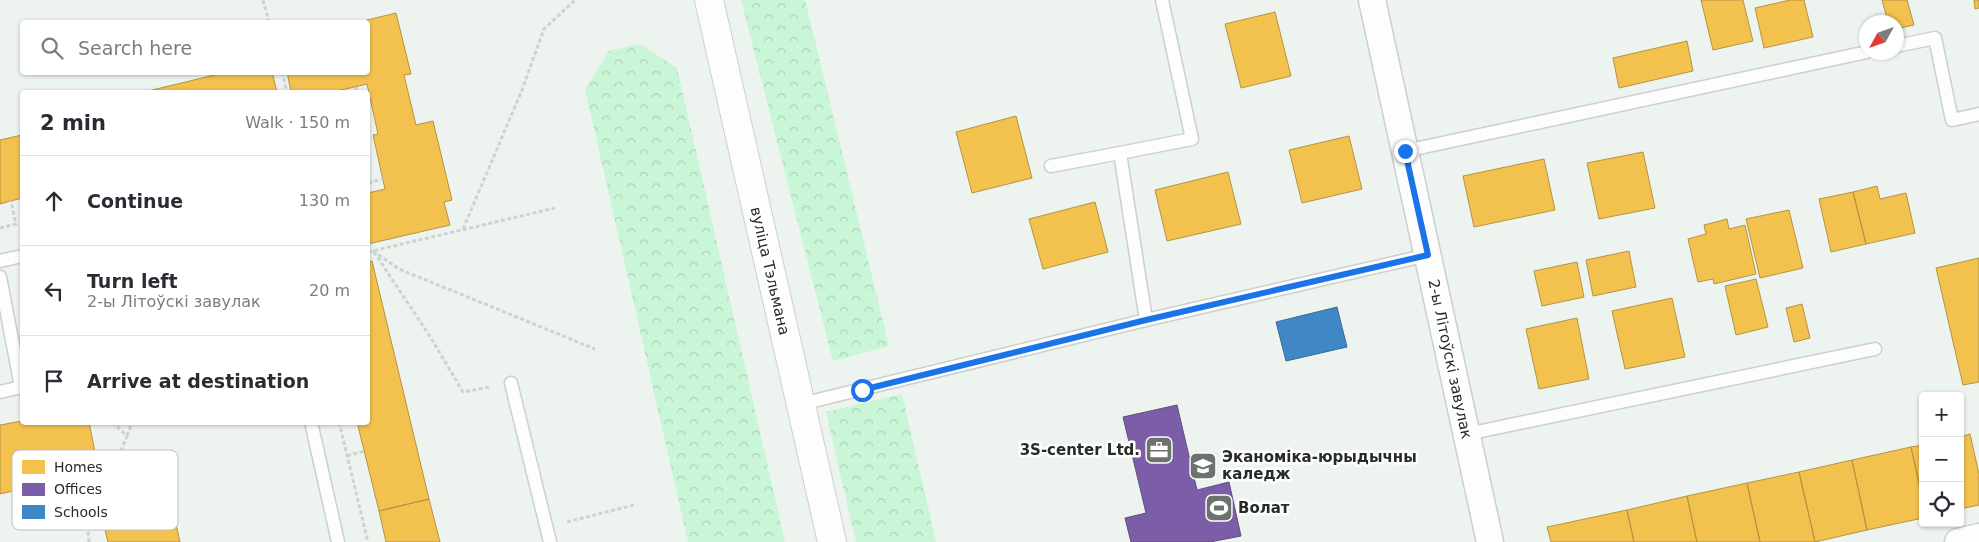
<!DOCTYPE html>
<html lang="en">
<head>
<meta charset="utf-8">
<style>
	:root { --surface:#fff; --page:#f2f2f3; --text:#2b2b33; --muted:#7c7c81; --line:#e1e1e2 }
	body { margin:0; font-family:"DejaVu Sans",sans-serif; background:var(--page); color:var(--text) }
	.controls { position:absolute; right:15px; bottom:15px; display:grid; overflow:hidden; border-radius:5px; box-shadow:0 1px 4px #0004 }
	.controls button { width:45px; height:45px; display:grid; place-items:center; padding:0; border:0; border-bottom:1px solid var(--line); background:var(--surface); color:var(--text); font:25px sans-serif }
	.compass { position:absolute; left:1859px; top:15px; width:45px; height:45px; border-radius:50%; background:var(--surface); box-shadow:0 1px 4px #0004; rotate:230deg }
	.stop { position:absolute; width:15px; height:15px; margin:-11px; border:4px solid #1a73e8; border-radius:50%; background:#fff }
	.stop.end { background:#1a73e8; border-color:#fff; box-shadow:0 1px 5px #0008 }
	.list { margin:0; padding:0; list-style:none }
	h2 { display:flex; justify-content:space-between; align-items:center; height:65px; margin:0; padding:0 20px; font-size:21px }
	h2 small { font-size:16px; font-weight:400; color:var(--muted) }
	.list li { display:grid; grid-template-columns:32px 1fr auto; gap:15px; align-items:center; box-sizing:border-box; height:90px; padding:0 20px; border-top:1px solid var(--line) }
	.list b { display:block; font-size:19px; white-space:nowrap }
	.list p { margin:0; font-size:16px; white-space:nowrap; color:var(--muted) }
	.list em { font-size:16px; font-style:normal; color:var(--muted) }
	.icon { flex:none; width:28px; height:28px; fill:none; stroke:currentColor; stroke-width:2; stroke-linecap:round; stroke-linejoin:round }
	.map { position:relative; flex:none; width:1979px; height:542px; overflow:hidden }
	.search { position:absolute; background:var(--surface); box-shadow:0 1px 4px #0004; left:20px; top:20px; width:350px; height:55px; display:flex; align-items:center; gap:12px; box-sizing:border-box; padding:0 18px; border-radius:5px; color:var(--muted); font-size:19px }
	.panel { position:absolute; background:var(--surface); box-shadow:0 1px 4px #0004; left:20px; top:90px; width:350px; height:335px; border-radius:5px }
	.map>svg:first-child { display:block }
	.forest { fill:url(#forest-crowns) }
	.homes { fill:#f2c14e; stroke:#b59443 }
	.offices { fill:#7b5ea7; stroke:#624f81 }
	.schools { fill:#3f88c5; stroke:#386c96 }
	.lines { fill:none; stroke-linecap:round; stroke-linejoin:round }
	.lane-casing { stroke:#cbd0cc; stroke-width:15 }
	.street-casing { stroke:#cbd0cc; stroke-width:29 }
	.secondary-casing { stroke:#cbd0cc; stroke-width:30 }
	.path { stroke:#d0d2d1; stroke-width:3; stroke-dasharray:4 2.5; stroke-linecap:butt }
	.lane { stroke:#fcfdfc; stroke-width:12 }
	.street { stroke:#fcfdfc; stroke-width:26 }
	.secondary { stroke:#fcfdfc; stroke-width:28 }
	.route { stroke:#1a73e8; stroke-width:6 }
	.labels { text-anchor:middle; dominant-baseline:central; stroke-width:5; stroke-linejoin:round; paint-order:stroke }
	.street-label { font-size:15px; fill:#272c28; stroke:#fff }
	.poi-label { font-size:15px; font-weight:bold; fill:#272c28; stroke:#fff; text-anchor:start }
	.key { fill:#fff; stroke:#bec0be; stroke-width:1 }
	.key-label { font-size:14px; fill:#272c28 }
</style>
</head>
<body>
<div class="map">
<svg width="1979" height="542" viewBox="0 0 1979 542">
	<defs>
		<pattern id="forest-crowns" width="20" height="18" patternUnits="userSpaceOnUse" patternTransform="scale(1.25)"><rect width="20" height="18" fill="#c8f6d6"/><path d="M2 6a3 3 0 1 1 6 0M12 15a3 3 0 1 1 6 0" fill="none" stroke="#acd3b8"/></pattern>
	</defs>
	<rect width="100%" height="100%" fill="#edf3ee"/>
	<path class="forest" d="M741 0H805L889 346 833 361Z
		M640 44 677 68 785 542H688L585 89 609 51Z
		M902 394 936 542H856L826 412Z"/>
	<path class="homes" d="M1701 0H1743L1753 41 1713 50Z
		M1790 0H1804L1813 37 1764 48 1755 8Z
		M1882 0H1907L1914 25 1896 29V22H1888Z
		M1974 0H1979V8L1975 9Z
		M1275 12 1291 76 1241 88 1225 24Z
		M396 13 411 74 404 75 416 125 433 121 452 200 444 202 450 225 368 244V193L385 189 373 135 378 134 367 84 333 92H291L287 72H368V22H359Z
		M1687 41 1693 71 1619 88 1613 58Z
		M227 72H272L277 92H144Z
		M1016 116 1032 178 972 193 956 132Z
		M22 135V198L0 204V140Z
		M1349 136 1362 189 1302 203 1289 150Z
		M1643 152 1655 208 1599 219 1587 163Z
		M1544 159 1555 210 1474 227 1463 176Z
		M1228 172 1241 224 1167 241 1155 190Z
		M1877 186 1880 199 1906 193 1915 233 1866 244 1853 192Z
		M1853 192 1866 244 1831 252 1819 199Z
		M1095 202 1108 252 1043 269 1029 219Z
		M1789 210 1803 268 1760 278 1746 219Z
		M1727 219 1729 229 1745 225 1756 274 1714 284 1713 279 1698 282 1688 239 1706 234 1704 225Z
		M1629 251 1636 287 1593 296 1586 260Z
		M1979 258V382L1963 385 1936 268Z
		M372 261 429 499 379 511 357 422H368V262Z
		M1577 262 1584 297 1542 306 1534 271Z
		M1756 279 1768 327 1736 335 1725 286Z
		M1672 298 1685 357 1625 369 1612 311Z
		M1802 304 1810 338 1794 342 1786 308Z
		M1577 318 1589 379 1539 389 1526 329Z
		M22 421V422H89L99 472 0 494V425Z
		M1970 434 1979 474V505L1960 509V437Z
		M1923 445V501L1911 447Z
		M1911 447 1923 501V518L1867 530 1852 460Z
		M1852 460 1867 530 1815 542 1799 472Z
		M1799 472 1815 542H1760L1747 483Z
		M1747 483 1760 542H1697L1687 496Z
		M1687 496 1697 542H1634L1627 510Z
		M170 498 180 542H108L101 514Z
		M429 499 440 542H386L379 511Z
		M1627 510 1634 542H1551L1547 527Z"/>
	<path class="offices" d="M1177 405 1197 490 1229 482 1241 536 1210 542H1131L1125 518 1146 513 1123 417Z"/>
	<path class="schools" d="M1337 307 1347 347 1286 361 1276 322Z"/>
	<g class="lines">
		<g class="lane-casing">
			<path id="lane" d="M1162 0 1192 139 1120 153 1146 320 1428 255
				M1896 46 1935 38 1952 120 1979 114
				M1405 151 1867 52
				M1051 166 1120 153
				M0 261 22 256
				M0 277 21 387
				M511 383 550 542
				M0 392 22 387
				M801 404 1146 320
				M311 422 338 542
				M1467 434 1875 349"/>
		</g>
		<g class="street-casing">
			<path id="street" d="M1372 0 1490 542
				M1958 542 1979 537"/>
		</g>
		<g class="secondary-casing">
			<path id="secondary" d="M709 0 832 542"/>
		</g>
		<path class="path" d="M263 0 269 22
			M282 72 287 92
			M356 87 357 92
			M368 183 383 179
			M0 228 16 224 11 201
			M463 229 522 90 544 29 575 0
			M373 251 399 269 595 349
			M368 252 555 208
			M374 252 431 338 463 392 490 387
			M339 422 368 542
			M127 436 132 422
			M347 456 364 451
			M567 522 634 505
			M89 542 88 530 127 436 112 422"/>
		<use href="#lane" class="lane"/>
		<use href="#street" class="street"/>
		<use href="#secondary" class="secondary"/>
	</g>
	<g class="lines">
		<path class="route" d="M862 390 1146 320 1428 255 1405 151"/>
	</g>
	<defs>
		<g id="office-square" transform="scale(1.4375)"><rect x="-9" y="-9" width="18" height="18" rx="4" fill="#6c726d" stroke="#fff"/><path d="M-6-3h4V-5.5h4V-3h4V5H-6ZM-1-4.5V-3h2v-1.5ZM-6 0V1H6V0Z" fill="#fff"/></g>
		<g id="university-square" transform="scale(1.4375)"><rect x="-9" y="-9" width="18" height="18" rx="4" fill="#6c726d" stroke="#fff"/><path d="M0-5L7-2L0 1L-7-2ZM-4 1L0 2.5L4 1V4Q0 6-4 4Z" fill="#fff"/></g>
		<g id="stadium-square" transform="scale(1.4375)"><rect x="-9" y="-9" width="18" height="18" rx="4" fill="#6c726d" stroke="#fff"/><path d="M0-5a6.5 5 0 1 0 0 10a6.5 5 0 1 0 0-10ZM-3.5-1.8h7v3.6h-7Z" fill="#fff"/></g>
	</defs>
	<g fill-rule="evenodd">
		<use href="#office-square" x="1159" y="450"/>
		<use href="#university-square" x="1203" y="466"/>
		<use href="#stadium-square" x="1219" y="508"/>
	</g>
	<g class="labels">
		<g class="street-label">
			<text transform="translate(770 271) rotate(77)">вуліца Тэльмана</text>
			<text transform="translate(1450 359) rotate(78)">2-ы Літоўскі завулак</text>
		</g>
		<g class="poi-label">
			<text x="1140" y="450" text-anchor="end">3S-center Ltd.</text>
			<text x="1222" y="457">Эканоміка-юрыдычны<tspan x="1222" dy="17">каледж</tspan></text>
			<text x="1238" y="508">Волат</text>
		</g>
	</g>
	<rect x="12" y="450" width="166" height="80" rx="8" class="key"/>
	<rect x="22" y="460" width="23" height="14" fill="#f2c14e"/>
	<rect x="22" y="483" width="23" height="13" fill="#7b5ea7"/>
	<rect x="22" y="505" width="23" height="14" fill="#3f88c5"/>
	<g class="key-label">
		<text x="54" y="472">Homes</text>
		<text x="54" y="494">Offices</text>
		<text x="54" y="517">Schools</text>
	</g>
</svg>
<div class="controls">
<button>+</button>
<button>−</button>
<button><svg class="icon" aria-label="locate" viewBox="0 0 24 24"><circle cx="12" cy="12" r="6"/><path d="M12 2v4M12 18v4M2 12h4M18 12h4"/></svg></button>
</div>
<svg class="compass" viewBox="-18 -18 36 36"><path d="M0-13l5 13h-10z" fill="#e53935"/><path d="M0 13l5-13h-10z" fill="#7c7c81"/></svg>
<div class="stop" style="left:862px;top:390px"></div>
<div class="stop end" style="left:1405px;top:151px"></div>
<div class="search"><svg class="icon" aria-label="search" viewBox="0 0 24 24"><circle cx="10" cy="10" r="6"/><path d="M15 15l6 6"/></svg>Search here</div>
<section class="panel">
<h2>2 min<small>Walk · 150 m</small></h2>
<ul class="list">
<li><svg class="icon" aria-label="ahead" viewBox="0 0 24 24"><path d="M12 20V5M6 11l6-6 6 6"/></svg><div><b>Continue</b></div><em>130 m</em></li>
<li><svg class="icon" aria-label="left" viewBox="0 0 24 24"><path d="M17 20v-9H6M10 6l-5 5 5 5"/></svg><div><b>Turn left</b><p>2-ы Літоўскі завулак</p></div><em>20 m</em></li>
<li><svg class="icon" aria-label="arrive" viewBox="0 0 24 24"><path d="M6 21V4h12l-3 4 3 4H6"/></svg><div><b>Arrive at destination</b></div></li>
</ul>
</section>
</div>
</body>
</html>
